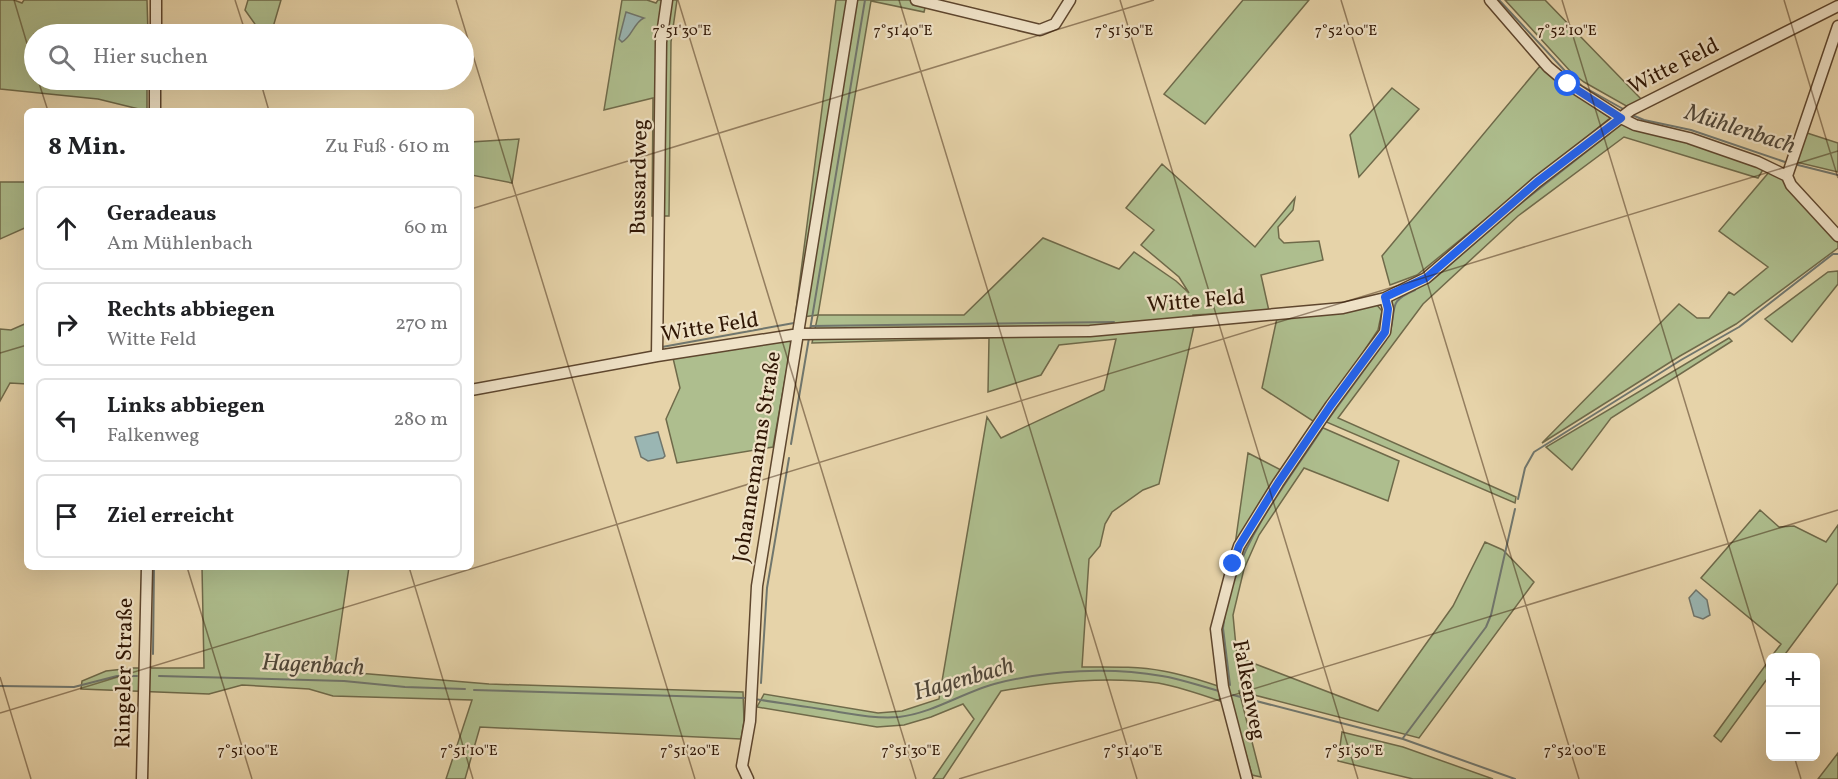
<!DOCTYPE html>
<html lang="de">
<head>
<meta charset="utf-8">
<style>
	:root { --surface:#fff; --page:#f6f6f6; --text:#202124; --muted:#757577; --line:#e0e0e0 }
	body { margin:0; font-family:Vollkorn,serif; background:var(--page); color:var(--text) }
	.controls { position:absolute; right:18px; bottom:18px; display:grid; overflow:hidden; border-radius:9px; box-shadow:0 6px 24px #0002 }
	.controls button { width:54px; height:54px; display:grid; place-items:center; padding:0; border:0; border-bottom:2px solid var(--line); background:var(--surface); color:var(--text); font:30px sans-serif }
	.stop { position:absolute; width:18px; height:18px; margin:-14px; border:4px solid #2563eb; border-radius:50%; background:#fff }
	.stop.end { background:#2563eb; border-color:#fff; box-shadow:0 2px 6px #0008 }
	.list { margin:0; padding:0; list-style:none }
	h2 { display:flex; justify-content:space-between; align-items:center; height:78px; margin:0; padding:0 24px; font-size:26px }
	h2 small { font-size:20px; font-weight:400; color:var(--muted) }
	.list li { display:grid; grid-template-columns:39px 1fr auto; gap:18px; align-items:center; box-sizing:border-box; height:84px; margin:0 12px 12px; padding:0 12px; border:2px solid var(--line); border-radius:9px }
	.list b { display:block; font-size:22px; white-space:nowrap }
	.list p { margin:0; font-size:20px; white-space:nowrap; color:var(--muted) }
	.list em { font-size:20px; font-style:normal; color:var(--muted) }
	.icon { flex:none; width:33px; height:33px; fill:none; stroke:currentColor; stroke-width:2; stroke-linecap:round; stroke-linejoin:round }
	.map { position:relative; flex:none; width:1838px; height:779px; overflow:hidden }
	.search { position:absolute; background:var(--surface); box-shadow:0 6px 24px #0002; left:24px; top:24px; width:450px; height:66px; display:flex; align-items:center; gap:15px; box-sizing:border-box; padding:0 21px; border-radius:33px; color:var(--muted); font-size:22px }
	.panel { position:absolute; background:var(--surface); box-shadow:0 6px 24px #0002; left:24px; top:108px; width:450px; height:462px; border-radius:9px }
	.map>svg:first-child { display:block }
	.green { fill:#aebe8e; stroke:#6f6a4a; stroke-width:1.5 }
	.water { fill:#9ab6b3; stroke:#70766d; stroke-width:1.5 }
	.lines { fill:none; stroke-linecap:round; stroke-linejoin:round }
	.stream { stroke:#70766d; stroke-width:2 }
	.minor-casing { stroke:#5e462e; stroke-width:13 }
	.minor { stroke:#efe2c7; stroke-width:10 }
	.route { stroke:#2563eb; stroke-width:8 }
	.ticks { fill:none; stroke:#301705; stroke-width:1.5; stroke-opacity:0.45 }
	.labels { text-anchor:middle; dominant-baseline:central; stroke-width:4.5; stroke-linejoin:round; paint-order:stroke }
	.street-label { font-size:22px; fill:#301705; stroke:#efe2c7 }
	.water-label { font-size:24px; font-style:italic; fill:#504739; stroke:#efe2c7 }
	.ticks-label { font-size:15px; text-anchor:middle; fill:#301705; stroke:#efe2c7; stroke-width:4.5; stroke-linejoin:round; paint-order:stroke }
</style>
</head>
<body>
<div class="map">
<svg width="1838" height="779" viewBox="0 0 1838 779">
	<rect width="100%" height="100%" fill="#e6d3a9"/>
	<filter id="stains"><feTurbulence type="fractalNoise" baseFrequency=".00333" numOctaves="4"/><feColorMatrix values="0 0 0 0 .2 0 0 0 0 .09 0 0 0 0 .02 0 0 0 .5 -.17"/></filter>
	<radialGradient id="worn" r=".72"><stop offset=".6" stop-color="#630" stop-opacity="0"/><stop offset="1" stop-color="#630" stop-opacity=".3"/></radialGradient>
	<path class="green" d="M0 0H14L22 3 24 0H147L148 34H34V80H147V111L98 99 0 89Z
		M248 0H281L271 34H262L245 10Z
		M622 0H647L656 3 658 0H677L671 42 669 216H652L653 98 604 110Z
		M836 0H927L924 12 871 1 818 315H964L1043 238 1119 269 1134 252 1176 281 1189 293 1179 277 1141 245 1154 230 1126 208 1162 164 1255 247 1295 198 1293 210 1278 227 1279 238 1284 243 1319 241 1323 260 1261 275 1269 311 1193 315 1194 326 1159 484 1143 490 1112 512 1105 524 1100 546 1089 559 1082 667C1109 667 1136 666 1163 671 1181 674 1200 680 1218 686L1220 701C1200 694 1179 687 1158 683 1105 676 1053 682 1001 691L943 779H933L974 719 963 704 931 717 904 725 877 727 757 707 764 694 878 713 902 711 939 699 987 417 1001 438 1104 390 1116 339 1059 345 1041 375 988 392 989 338 812 343 818 315 795 318Z
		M1243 0H1309L1205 124 1164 94Z
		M1505 0H1545L1642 100 1628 107 1584 82 1571 72Z
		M1540 66 1556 81 1610 118 1417 275 1390 285 1382 256Z
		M1392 88 1419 109 1359 177 1350 135Z
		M1622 123 1690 141 1764 168 1758 178 1624 137 1518 216 1423 304 1338 418 1516 497 1515 503 1324 421 1386 332 1392 300Z
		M1807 133 1838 143V172L1796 162Z
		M519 139 512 183 471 175V142Z
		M1770 171 1780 176 1838 243V248L1736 324 1680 356 1542 443 1679 304 1697 318H1709L1729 292 1734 295 1768 267 1719 231Z
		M0 182H27V227L0 239Z
		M1838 271V284L1792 342 1765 319 1828 272Z
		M1377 305 1382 311 1378 330 1316 423 1262 388 1277 318Z
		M27 323V384L10 383 0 401V329L11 330Z
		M1729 338 1732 341 1611 418 1572 470 1546 447Z
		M792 340 773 447 677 463 666 419 680 388 673 358Z
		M1321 427 1399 461 1388 501 1304 468 1259 535 1244 569 1233 615 1237 657 1378 711 1453 606 1485 542 1503 550 1534 582 1419 738 1239 691 1261 777 1252 775C1239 728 1219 677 1222 627 1225 556 1283 484 1321 427Z
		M1248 453 1283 471 1235 545Z
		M1760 510 1779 527 1794 526 1826 542 1838 525V583L1783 657H1771L1781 644 1701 578Z
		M202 567H349L334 671 489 684 743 692 744 721 741 739 480 727 465 779H446L472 700 333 696 309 689 242 685 209 694 81 689 82 681 106 671 133 668H204Z
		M1770 659V675L1721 742 1714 736Z
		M1342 732 1403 747 1493 779H1413L1338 761Z
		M1838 753V779H1818Z"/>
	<path class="water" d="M626 12 644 18C634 22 632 37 622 42L619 39Z
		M658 432 665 456 663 458 648 461 641 457 635 437Z
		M1696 590 1707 600 1710 615 1703 619 1694 616 1689 598Z"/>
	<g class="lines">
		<path class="stream" d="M1499 0 1566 72 1582 86 1625 110
			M1632 115 1644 120 1691 130 1788 163
			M1794 164 1838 175
			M1506 215 1610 133
			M1432 280 1491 229
			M811 326 1114 322
			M810 330 865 0
			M1390 332C1397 307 1387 302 1415 290
			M662 347 794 323
			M1327 421 1386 340
			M791 444 809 338
			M1518 499 1525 468 1534 452 1681 360 1739 327 1833 254H1838
			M1235 578C1250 528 1293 474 1322 429
			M1225 613 1223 628 1230 685
			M153 654 154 567
			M159 676 344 681 405 687 465 689
			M761 683 767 588 789 458
			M0 686 74 687 117 676H137
			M474 690 744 698
			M1233 695 1403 739 1515 779
			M755 699C779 703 803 706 827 710 852 714 875 719 899 717 934 713 965 691 998 683 1050 670 1110 667 1162 676 1181 679 1200 686 1219 691
			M1403 738 1486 627 1491 615 1515 509"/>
		<g class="minor-casing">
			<path id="minor" d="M916 0 1040 30 1055 24 1070 0
				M1490 0 1548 67 1568 84 1621 118 1635 125 1689 138 1758 162 1787 176 1791 185 1838 236
				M156 34V0
				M155 111V80
				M1787 176 1838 26
				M657 356 661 42 667 0
				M471 390 657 356 799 334 1090 331 1343 308 1385 298 1426 278 1537 182 1631 110 1838 6
				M142 779 147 567
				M748 779 742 766 750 721 757 586 852 0
				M1247 779 1223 687 1216 629 1233 564 1239 546 1278 483 1331 405 1385 332 1388 309 1385 298"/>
		</g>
		<use href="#minor" class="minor"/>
	</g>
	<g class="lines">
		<path class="route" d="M1233 564 1239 546 1278 483 1331 405 1385 332 1388 309 1385 297 1426 278 1537 182 1621 118 1568 84"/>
	</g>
	<path class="ticks" d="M14 0 34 67M235 0 246 34M456 0 695 779M678 0 916 779M899 0 1137 779M1120 0 1358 779M1341 0 1579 779M1562 0 1770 680M1784 0 1838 178M38 80 48 111M260 80 269 111M471 209 1154 0M0 353 27 345M187 567 252 779M409 567 473 779M0 677 31 779M0 713 1838 151M1794 756 1801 779M959 779 1838 510"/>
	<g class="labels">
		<g class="street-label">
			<text transform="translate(1674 67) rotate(-27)">Witte Feld</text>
			<text transform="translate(640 177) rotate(-89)">Bussardweg</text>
			<text transform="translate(1196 302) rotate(-5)">Witte Feld</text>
			<text transform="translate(710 328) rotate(-9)">Witte Feld</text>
			<text transform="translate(758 457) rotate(-81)">Johannemanns Straße</text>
			<text transform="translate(125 673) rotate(-89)">Ringeler Straße</text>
			<text transform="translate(1248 690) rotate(79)">Falkenweg</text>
		</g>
		<g class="water-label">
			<text transform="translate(1740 130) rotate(18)">Mühlenbach</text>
			<text transform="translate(313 666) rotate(3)">Hagenbach</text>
			<text transform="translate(964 680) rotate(-16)">Hagenbach</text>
		</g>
	</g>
	<g class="ticks-label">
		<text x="682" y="35">7°51'30"E</text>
		<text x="903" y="35">7°51'40"E</text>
		<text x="1124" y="35">7°51'50"E</text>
		<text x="1346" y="35">7°52'00"E</text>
		<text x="1567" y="35">7°52'10"E</text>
		<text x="248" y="755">7°51'00"E</text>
		<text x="469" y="755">7°51'10"E</text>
		<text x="690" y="755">7°51'20"E</text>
		<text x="911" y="755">7°51'30"E</text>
		<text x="1133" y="755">7°51'40"E</text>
		<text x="1354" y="755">7°51'50"E</text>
		<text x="1575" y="755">7°52'00"E</text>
	</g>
	<rect width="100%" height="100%" filter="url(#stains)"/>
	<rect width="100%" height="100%" fill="url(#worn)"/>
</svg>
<div class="controls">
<button>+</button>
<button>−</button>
</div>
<div class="stop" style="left:1568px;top:84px"></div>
<div class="stop end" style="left:1233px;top:564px"></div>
<div class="search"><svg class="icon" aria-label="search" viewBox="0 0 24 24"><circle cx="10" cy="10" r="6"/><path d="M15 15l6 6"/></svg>Hier suchen</div>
<section class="panel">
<h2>8 Min.<small>Zu Fuß · 610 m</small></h2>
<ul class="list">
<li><svg class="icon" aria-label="ahead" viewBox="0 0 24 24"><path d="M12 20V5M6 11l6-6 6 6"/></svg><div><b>Geradeaus</b><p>Am Mühlenbach</p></div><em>60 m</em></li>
<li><svg class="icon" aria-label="right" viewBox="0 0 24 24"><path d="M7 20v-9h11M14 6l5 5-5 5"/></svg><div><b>Rechts abbiegen</b><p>Witte Feld</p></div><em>270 m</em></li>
<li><svg class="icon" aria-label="left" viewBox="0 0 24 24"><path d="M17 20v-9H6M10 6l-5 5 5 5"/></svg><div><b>Links abbiegen</b><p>Falkenweg</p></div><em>280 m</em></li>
<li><svg class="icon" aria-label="arrive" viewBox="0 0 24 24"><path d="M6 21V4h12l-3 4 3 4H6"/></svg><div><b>Ziel erreicht</b></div></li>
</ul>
</section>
</div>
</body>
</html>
